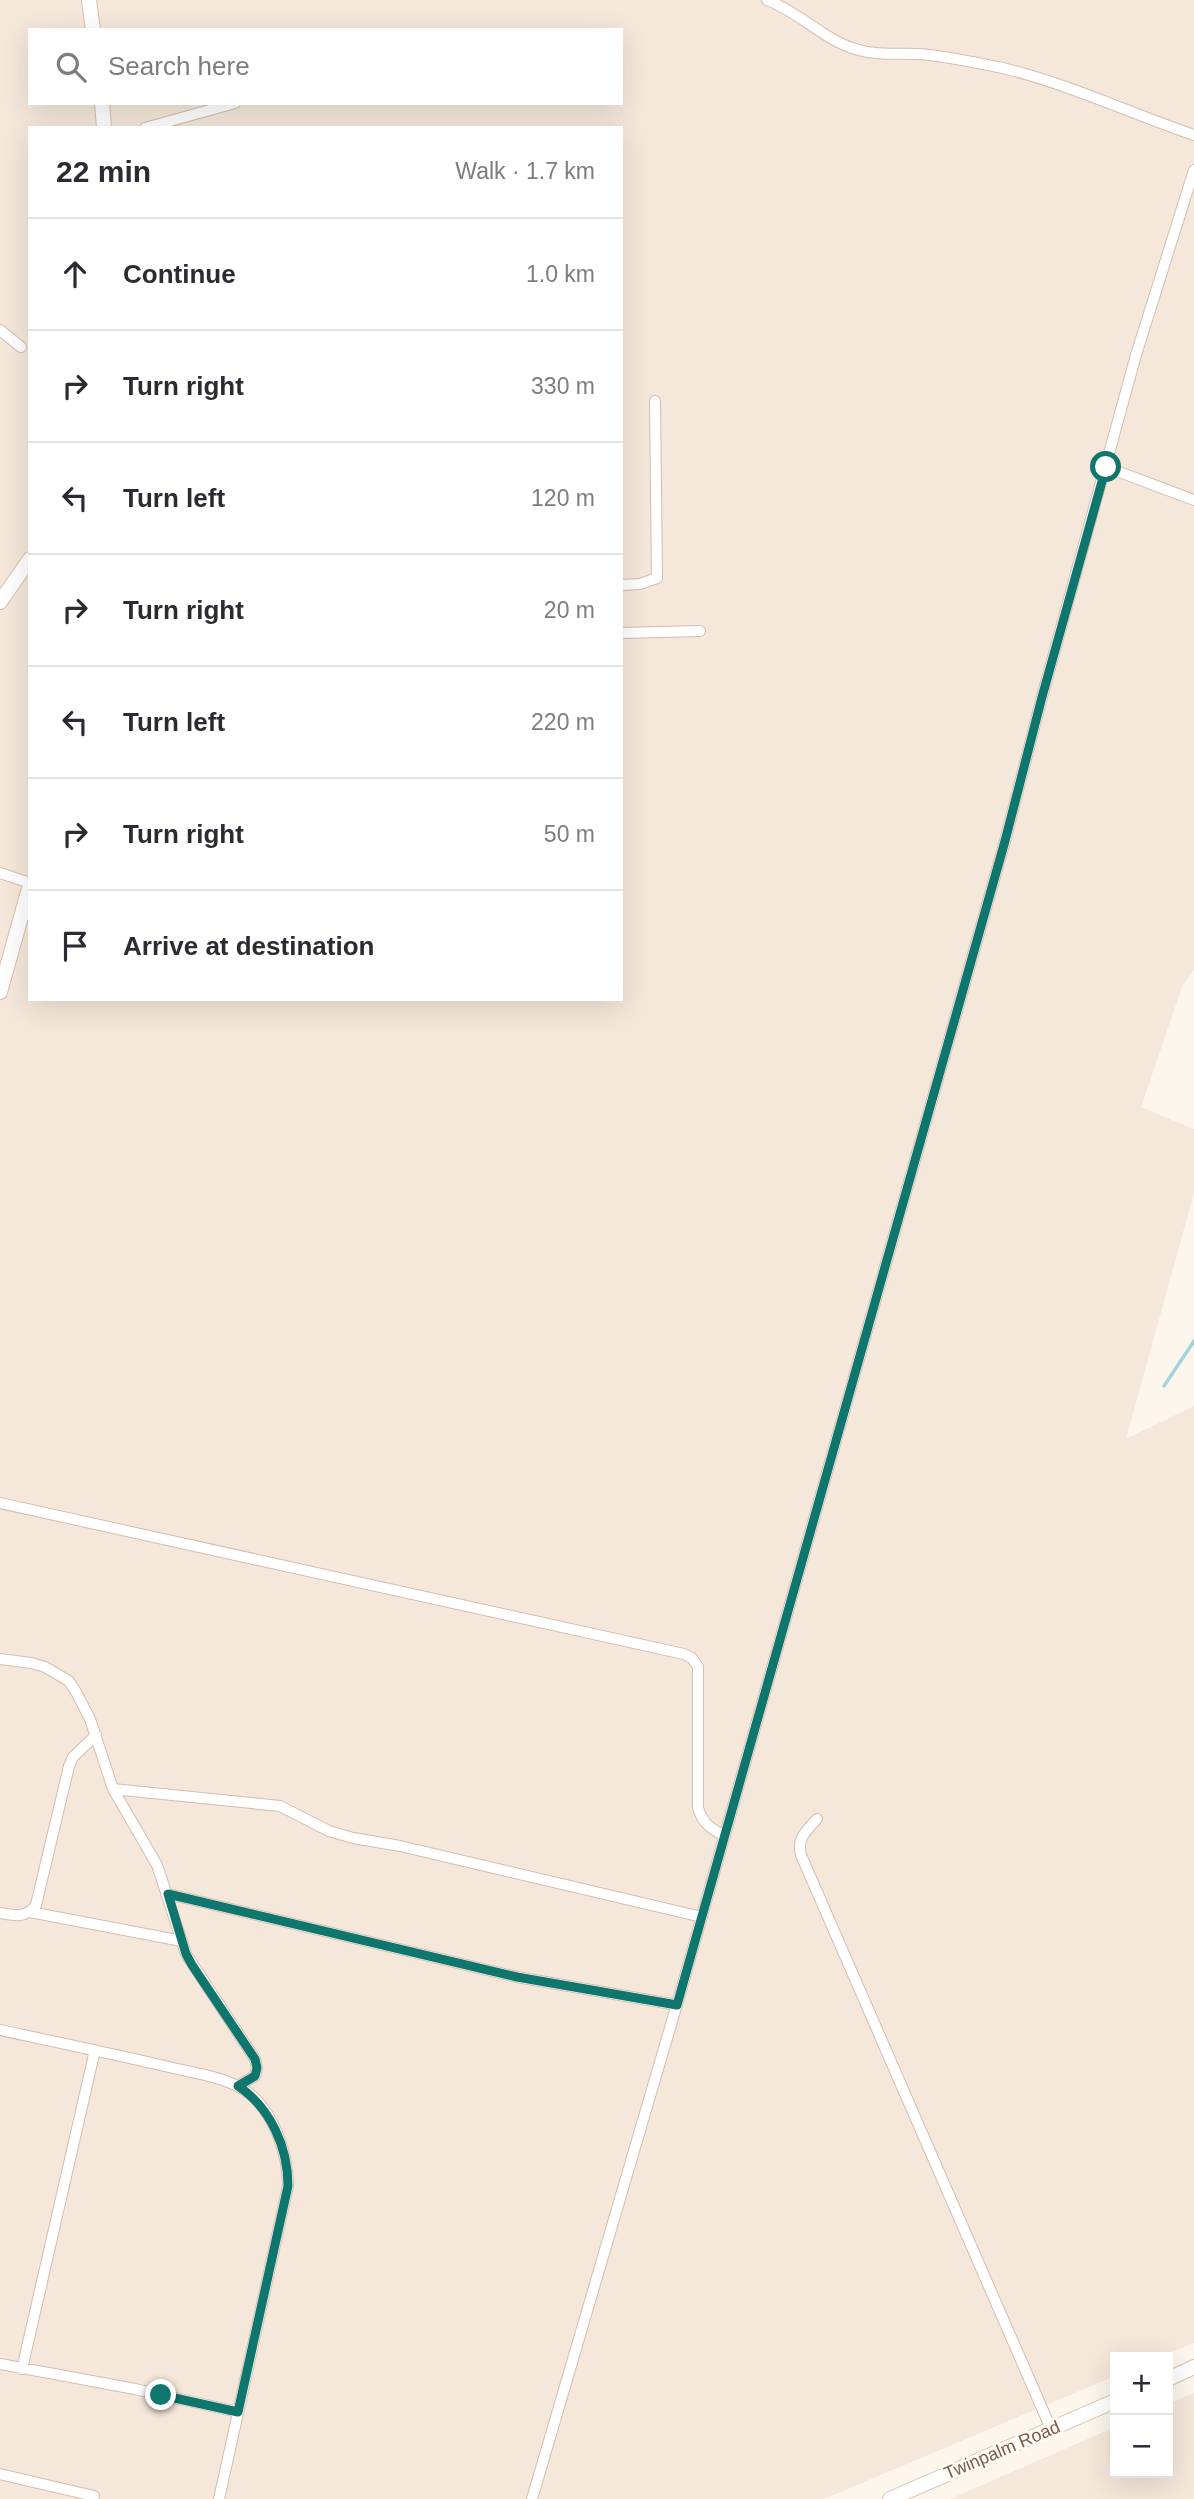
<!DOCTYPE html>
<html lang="en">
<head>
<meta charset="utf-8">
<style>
	:root { --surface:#fff; --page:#f2f2f3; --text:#2b2b33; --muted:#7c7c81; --line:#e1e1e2 }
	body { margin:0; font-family:Arial,sans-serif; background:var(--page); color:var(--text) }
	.controls { position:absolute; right:21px; bottom:21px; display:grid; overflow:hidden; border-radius:0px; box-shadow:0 7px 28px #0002 }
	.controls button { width:63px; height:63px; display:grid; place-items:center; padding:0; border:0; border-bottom:2px solid var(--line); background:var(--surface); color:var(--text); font:35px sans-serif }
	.stop { position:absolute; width:21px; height:21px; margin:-16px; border:5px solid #0f766e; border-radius:50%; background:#fff }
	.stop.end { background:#0f766e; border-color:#fff; box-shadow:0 2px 7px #0008 }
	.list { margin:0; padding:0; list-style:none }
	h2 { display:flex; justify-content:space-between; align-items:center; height:91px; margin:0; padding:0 28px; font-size:30px }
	h2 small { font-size:23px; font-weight:400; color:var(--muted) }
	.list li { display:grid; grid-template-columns:46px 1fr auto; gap:21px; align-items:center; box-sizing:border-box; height:112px; padding:0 28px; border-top:2px solid var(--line) }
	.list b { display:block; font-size:26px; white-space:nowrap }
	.list em { font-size:23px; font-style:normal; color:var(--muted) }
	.icon { flex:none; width:38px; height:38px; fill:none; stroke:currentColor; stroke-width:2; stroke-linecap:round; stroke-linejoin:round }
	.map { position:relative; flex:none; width:1194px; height:2499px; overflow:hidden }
	.search { position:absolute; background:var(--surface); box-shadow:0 7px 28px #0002; left:28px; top:28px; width:595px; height:77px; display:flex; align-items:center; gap:18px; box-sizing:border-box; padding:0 24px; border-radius:0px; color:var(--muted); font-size:26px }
	.panel { position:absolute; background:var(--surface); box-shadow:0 7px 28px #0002; left:28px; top:126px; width:595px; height:875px; border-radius:0px }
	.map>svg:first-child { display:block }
	.residential { fill:#f5e8da; fill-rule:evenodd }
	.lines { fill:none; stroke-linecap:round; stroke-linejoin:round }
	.stream { stroke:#a5d3da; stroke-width:3.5 }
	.street-casing { stroke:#d1beb0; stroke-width:12 }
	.secondary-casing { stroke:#d6c0b0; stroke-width:16 }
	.street { stroke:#fff; stroke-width:10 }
	.secondary { stroke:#fff; stroke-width:14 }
	.route { stroke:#0f766e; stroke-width:9 }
	.labels { text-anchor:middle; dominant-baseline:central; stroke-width:6; stroke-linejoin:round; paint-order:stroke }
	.street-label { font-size:18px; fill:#7a5c4d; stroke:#fffaf3 }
</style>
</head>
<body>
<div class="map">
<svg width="1194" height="2499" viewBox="0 0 1194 2499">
	<rect width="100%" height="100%" fill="#fdf6ec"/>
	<path class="residential" d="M0 0H1194V970L1183 984 1141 1107 1194 1129V1193L1126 1439 1194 1406V2343L1159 2357H1115V2376L824 2499H0ZM30 30H621V103H30ZM30 128H621V999H30Z
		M1194 2393V2499H950L1115 2427V2473H1168V2404Z"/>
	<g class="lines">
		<path class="stream" d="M1164 1386 1194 1341"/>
		<g class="street-casing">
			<path id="street" d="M767 0C799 12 823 39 855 49 877 56 897 53 919 54 945 56 972 62 998 67 1065 82 1129 113 1194 135
				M145 128 235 103
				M0 330 21 347
				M1106 467 1194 500
				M621 585 640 584 657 578 655 401
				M621 633 700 631
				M0 873 30 883
				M0 1503 684 1654 692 1658 698 1667V1808C703 1824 711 1829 725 1836
				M0 1659 31 1663 45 1667 69 1681 76 1692 90 1719 113 1789 157 1865 186 1954 255 2059 257 2068 255 2076 238 2086
				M113 1789 280 1806 329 1831 353 1838 400 1846 702 1917
				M817 1819C807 1830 796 1839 801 1855L1051 2429
				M168 1894 517 1977 677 2005
				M30 1912 182 1941
				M0 1913C15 1916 26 1918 36 1905L69 1766 73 1757 96 1735
				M0 2030C56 2042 113 2054 169 2067 194 2073 229 2077 250 2094 275 2115 288 2155 288 2186L219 2499
				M0 2364 135 2389 238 2412
				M22 2369 95 2050
				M0 2474 94 2496
				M532 2499 682 1987 1005 841 1042 697 1136 355 1194 170"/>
		</g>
		<g class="secondary-casing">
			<path id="secondary" d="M89 0 93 30
				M102 103 104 128
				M0 602 30 559
				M0 992 30 885
				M1168 2379 1194 2367
				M890 2499 1115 2401"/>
		</g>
		<use href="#street" class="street"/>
		<use href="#secondary" class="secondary"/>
	</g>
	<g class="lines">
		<path class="route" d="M161 2395 238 2412 288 2186C288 2148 271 2108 238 2086L255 2076 257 2068 255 2059 192 1965 186 1954 168 1894 517 1977 677 2005 1005 841 1042 697 1106 467"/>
	</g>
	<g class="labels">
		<g class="street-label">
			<text transform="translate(1002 2450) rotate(-23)">Twinpalm Road</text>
		</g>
	</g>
</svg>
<div class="controls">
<button>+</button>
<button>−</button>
</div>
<div class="stop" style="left:1106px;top:467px"></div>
<div class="stop end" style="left:161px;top:2395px"></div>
<div class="search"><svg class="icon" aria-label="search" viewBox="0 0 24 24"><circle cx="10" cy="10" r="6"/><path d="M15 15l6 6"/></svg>Search here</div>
<section class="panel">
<h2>22 min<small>Walk · 1.7 km</small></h2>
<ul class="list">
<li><svg class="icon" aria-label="ahead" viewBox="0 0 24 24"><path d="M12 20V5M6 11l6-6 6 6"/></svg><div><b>Continue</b></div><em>1.0 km</em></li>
<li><svg class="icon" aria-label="right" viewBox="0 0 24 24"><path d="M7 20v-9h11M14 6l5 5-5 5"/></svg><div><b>Turn right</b></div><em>330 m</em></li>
<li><svg class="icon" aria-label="left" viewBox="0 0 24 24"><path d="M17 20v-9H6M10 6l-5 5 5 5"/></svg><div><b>Turn left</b></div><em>120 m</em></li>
<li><svg class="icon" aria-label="right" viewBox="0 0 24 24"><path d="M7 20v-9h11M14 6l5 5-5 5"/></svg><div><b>Turn right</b></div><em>20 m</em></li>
<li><svg class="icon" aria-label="left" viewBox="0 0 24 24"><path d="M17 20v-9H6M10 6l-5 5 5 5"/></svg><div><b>Turn left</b></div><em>220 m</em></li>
<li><svg class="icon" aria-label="right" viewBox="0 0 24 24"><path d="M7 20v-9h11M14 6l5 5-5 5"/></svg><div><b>Turn right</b></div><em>50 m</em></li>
<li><svg class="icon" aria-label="arrive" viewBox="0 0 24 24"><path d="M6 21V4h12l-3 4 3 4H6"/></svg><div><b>Arrive at destination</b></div></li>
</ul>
</section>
</div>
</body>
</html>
